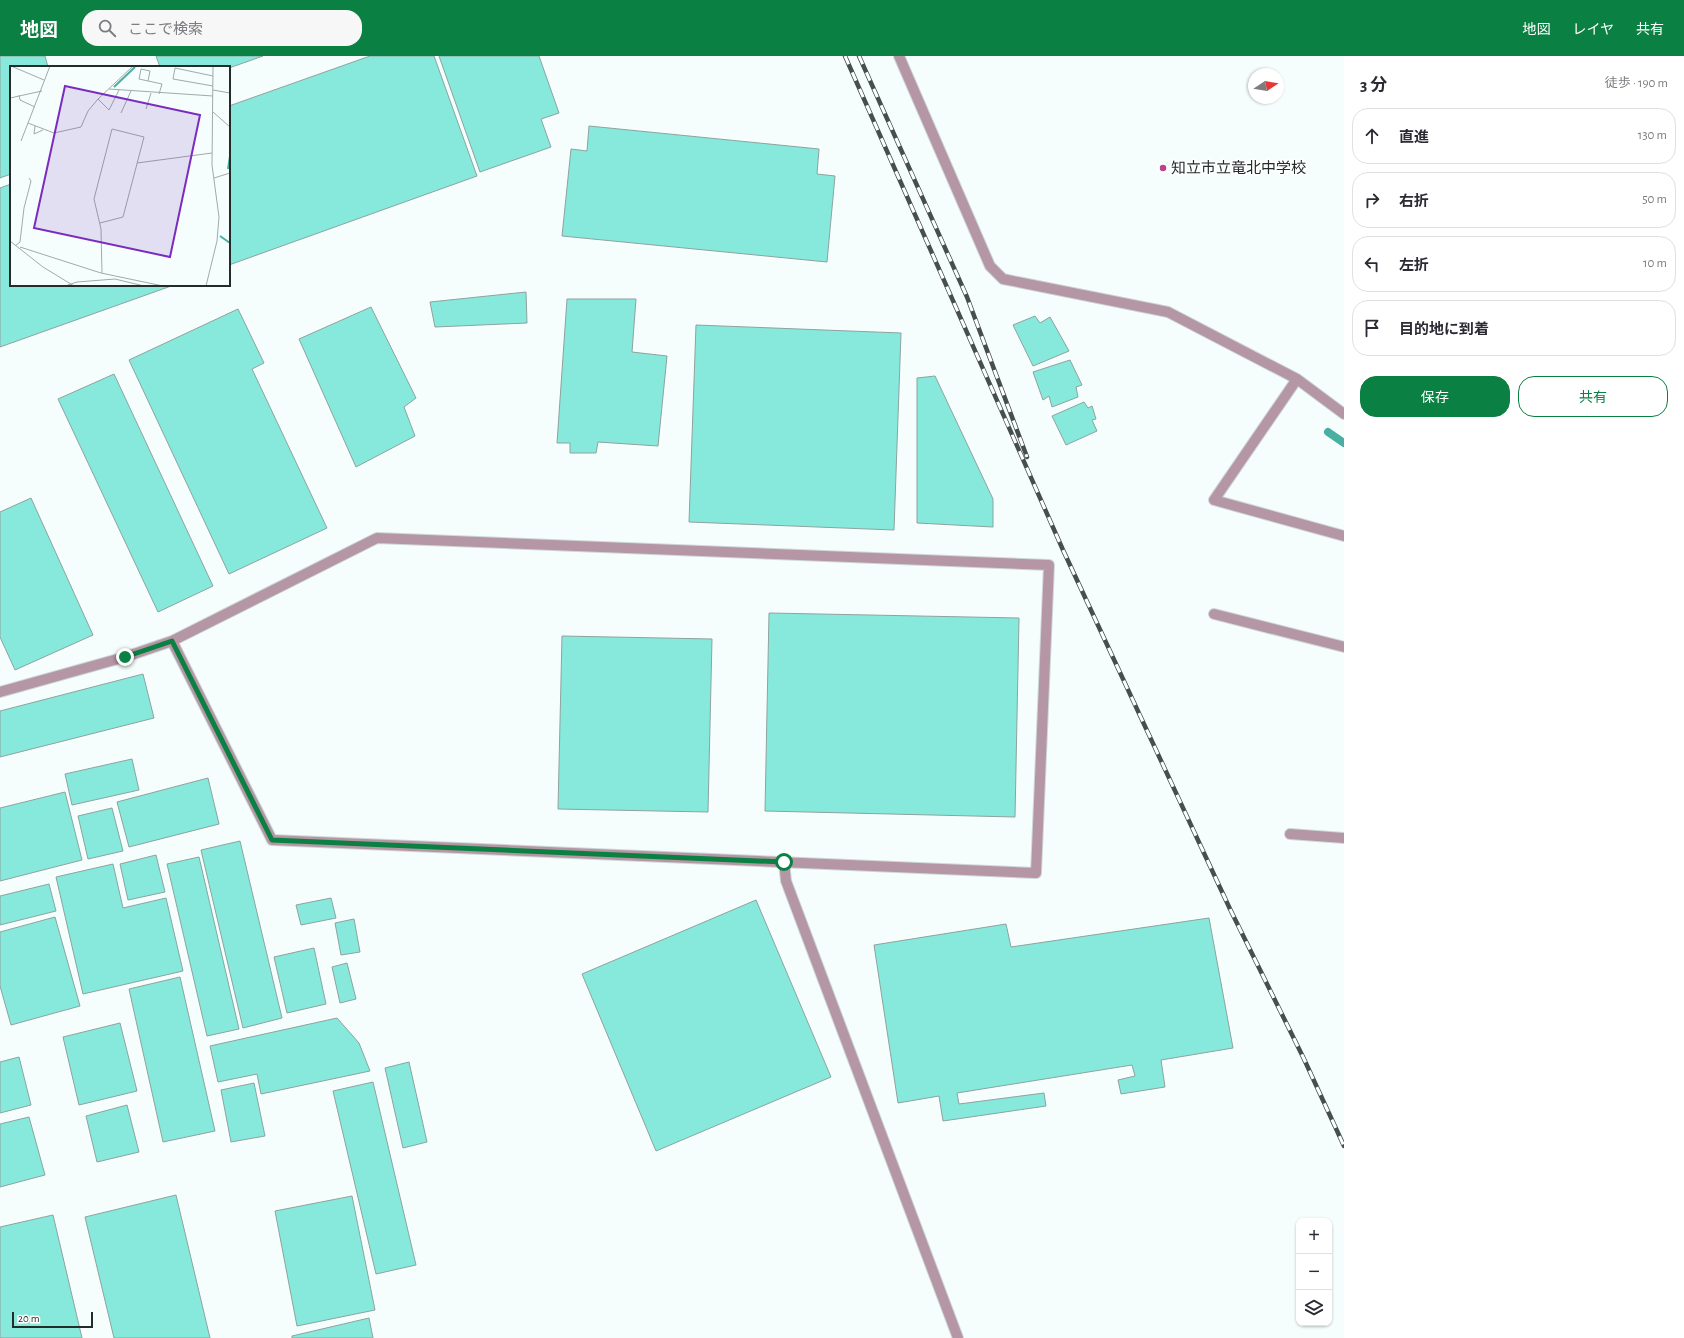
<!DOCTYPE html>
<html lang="ja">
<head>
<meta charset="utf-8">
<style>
	:root { --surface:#fff; --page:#f7f7f7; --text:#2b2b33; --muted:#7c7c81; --line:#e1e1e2; --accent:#0b8043 }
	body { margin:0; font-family:"Alegreya Sans","Noto Sans JP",sans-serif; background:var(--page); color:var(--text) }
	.controls { position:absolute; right:12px; bottom:12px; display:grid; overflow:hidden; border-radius:8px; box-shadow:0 1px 3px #0004 }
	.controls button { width:36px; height:36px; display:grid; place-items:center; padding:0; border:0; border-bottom:1px solid var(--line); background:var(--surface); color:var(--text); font:20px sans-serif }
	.compass { position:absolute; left:1248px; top:12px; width:36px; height:36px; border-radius:50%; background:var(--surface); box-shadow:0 1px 3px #0004; rotate:78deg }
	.scale { position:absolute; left:12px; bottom:10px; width:81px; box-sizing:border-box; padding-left:4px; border:2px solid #232c2b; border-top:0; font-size:11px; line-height:14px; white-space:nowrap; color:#232c2b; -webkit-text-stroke:3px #fff; paint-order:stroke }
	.stop { position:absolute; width:12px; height:12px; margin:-9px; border:3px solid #0b8043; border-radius:50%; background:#fff }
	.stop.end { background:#0b8043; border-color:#fff; box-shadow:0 1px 4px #0008 }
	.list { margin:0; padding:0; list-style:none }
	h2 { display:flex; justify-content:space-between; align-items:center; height:52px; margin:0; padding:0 16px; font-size:17px }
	h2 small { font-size:13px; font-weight:400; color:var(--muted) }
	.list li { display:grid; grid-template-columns:26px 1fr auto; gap:12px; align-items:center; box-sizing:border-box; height:56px; margin:0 8px 8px; padding:0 8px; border:1px solid var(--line); border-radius:16px }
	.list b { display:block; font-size:15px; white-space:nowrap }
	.list em { font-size:13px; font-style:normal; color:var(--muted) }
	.actions { display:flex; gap:8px; padding:12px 16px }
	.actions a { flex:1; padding:9px 0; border:1px solid var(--accent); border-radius:16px; text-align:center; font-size:14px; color:var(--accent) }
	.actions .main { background:var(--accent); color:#fff }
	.icon { flex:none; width:22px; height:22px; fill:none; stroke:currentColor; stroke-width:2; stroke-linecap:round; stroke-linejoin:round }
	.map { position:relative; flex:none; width:1344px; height:1282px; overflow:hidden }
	header { display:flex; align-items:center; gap:24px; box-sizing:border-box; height:56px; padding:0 20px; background:var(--accent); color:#fff }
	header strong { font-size:19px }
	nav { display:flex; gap:22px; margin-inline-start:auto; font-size:14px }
	.search { width:280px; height:36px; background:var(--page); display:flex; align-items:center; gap:10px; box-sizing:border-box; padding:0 14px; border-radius:16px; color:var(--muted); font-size:15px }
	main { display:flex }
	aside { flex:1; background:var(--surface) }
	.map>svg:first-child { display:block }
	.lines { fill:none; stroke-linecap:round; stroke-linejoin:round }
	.stream { stroke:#4aafa3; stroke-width:8 }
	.building { fill:#86e9dc; stroke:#8da39f }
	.minor-casing { stroke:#cfd8d6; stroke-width:12 }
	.minor { stroke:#b596a5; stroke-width:10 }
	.rail-casing { stroke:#464f4e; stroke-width:4.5 }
	.rail { stroke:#fff; stroke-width:3; stroke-dasharray:9; stroke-linecap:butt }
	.route { stroke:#0b8043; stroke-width:5 }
	.poi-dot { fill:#be408e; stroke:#fff; stroke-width:1.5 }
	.labels { text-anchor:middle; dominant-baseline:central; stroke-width:3; stroke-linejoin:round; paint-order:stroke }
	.poi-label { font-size:15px; fill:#232c2b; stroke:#fff; text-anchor:start }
	.inset-river { fill:none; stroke:#4aafa3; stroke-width:2 }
	.inset-road { fill:none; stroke:#a1aaa8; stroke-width:1 }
	.view { fill:#7b2cbf; fill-opacity:0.15; stroke:#7b2cbf; stroke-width:2 }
	.inset-edge { fill:none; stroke:#232c2b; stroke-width:2 }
</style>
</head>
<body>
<header>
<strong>地図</strong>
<div class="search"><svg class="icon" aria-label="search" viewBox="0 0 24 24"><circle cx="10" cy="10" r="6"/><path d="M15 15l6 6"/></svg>ここで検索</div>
<nav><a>地図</a><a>レイヤ</a><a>共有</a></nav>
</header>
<main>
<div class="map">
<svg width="1344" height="1282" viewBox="0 0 1344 1282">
	<rect width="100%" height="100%" fill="#f5fefc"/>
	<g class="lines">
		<path class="stream" d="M1328 376 1344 387"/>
	</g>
	<path class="building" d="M0 0H45L48 11H11V118L0 122Z
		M156 0H263L229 12V11H160Z
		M370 0H434L477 120 229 209V50Z
		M439 0H539L559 57 541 63 551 91 480 116Z
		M589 70 819 93 817 118 835 120 827 206 562 180 571 93 587 95Z
		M11 128V229H174L0 291V132Z
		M526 236 527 267 435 271 430 246Z
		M567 243H636L632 296 667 300 658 390 598 386 596 397H570V387H557Z
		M371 251 416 342 404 351 415 380 356 411 299 283Z
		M238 253 264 307 252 313 327 472 229 518 129 304Z
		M1035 260 1040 267 1050 261 1069 295 1033 310 1013 269Z
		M696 269 901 277 894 474 689 466Z
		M1070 304 1082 329 1076 331 1078 341 1052 351 1049 340 1043 344 1033 316Z
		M114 318 213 530 158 556 58 343Z
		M935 320 993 443V471L917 467V322Z
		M1084 346 1088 352 1092 350 1096 363 1092 364 1097 375 1066 389 1052 360Z
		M31 442 93 579 15 614 0 581V456Z
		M769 557 1019 562 1015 761 765 755Z
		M562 580 712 583 708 756 558 753Z
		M143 618 154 662 0 701V655Z
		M132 703 139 734 72 749 65 718Z
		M208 722 219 768 129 791 117 746Z
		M65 736 82 804 0 825V752Z
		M112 752 123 795 88 803 78 760Z
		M240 785 282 962 243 972 201 794Z
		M156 799 165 836 128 844 120 808Z
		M199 801 239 973 207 980 167 808Z
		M113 808 123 852 166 842 183 915 83 938 56 821Z
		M49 828 56 855 0 869V840Z
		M331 842 336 862 301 869 296 849Z
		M756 844 831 1021 656 1095 582 918Z
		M55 861 80 950 11 969 0 930V876Z
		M1209 862 1233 992 1161 1004 1165 1031 1121 1038 1118 1024 1135 1020 1132 1009 957 1037 959 1048 1044 1037 1046 1050 943 1065 939 1040 898 1047 874 889 1006 868 1011 891Z
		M354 863 360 896 341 899 335 867Z
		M314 892 326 948 287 957 274 901Z
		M347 907 356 943 340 947 332 911Z
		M180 921 215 1075 163 1086 129 933Z
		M337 962 359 987 370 1015 261 1038 257 1018 218 1026 210 990Z
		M120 967 137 1035 79 1049 63 981Z
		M19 1001 31 1049 0 1057V1006Z
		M409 1006 427 1086 403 1092 385 1012Z
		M373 1026 416 1209 376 1218 333 1035Z
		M254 1027 265 1080 231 1086 221 1034Z
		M127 1049 139 1096 97 1106 86 1060Z
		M29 1061 45 1119 0 1131V1068Z
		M176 1139 210 1282H114L85 1161Z
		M352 1140 375 1254 297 1270 275 1155Z
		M53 1159 82 1282H0V1171Z
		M369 1262 373 1282H292V1280Z"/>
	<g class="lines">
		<g class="minor-casing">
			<path id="minor" d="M899 0 990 210 1003 223 1168 256 1297 323 1344 358
				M1297 323 1214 444 1344 480
				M1214 558 1344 591
				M0 636 125 601 172 585 377 482 1049 509 1036 817 272 784 172 585
				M1290 778 1344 782
				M784 806 786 825 958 1282"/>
		</g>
		<use href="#minor" class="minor"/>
		<g class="rail-casing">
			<path id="rail" d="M845 0 1063 494 1230 853 1304 1003 1344 1090
				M859 0 967 241 1027 401"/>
		</g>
		<use href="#rail" class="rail"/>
	</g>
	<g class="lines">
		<path class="route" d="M125 601 172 585 272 784 784 806"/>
	</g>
	<circle class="poi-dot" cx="1163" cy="112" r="4"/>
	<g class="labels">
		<g class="poi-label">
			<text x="1171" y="112">知立市立竜北中学校</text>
		</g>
	</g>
	<g transform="translate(10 10)">
		<rect width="220" height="220" fill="#f5fefc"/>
		<path class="inset-river" d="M104 21 125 1M218 103 220 90M210 170 220 177"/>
		<path class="inset-road" d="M1 0 34 14M40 0 18 57 44 67 71 61 78 45 88 33 123 0M203 10 165 2 163 13 203 20M138 15 140 5 131 3 129 13 152 18 149 28M99 23 203 30M203 24 220 27M9 29 10 34 25 41M0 32 32 25M88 33 99 44 109 24M136 43 141 27M203 46 220 61M111 47 121 25M25 60 24 68 33 64M11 75 18 57M127 97 202 87M204 112 220 107M90 157 113 151 134 71 102 63 84 133 91 163 92 207M0 175 33 201 64 220M5 180 10 176 14 142 21 115 19 112M10 181 91 207 153 220M55 220 67 216 105 213 134 220M196 220 207 175 209 151 202 99 203 0"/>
		<path class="view" d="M55 20 190 49 160 191 24 162Z"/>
		<rect width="220" height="220" class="inset-edge"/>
	</g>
</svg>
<div class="controls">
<button>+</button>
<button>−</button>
<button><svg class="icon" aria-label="layers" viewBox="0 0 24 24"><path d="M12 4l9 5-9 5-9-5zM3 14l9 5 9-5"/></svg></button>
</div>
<svg class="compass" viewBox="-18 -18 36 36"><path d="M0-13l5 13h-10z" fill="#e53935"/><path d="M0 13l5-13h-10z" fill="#7c7c81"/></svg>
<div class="scale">20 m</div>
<div class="stop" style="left:784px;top:806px"></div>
<div class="stop end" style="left:125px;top:601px"></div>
</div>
<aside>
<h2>3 分<small>徒歩 · 190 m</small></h2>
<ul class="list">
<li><svg class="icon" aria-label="ahead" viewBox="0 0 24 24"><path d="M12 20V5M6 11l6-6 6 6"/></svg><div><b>直進</b></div><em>130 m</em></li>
<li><svg class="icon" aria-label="right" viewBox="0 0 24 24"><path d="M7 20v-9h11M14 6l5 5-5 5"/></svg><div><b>右折</b></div><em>50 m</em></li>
<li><svg class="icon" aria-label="left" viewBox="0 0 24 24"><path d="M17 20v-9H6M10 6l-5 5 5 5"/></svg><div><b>左折</b></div><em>10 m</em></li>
<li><svg class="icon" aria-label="arrive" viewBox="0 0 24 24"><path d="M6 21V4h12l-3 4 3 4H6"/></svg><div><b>目的地に到着</b></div></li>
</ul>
<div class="actions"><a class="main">保存</a><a>共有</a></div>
</aside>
</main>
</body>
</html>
